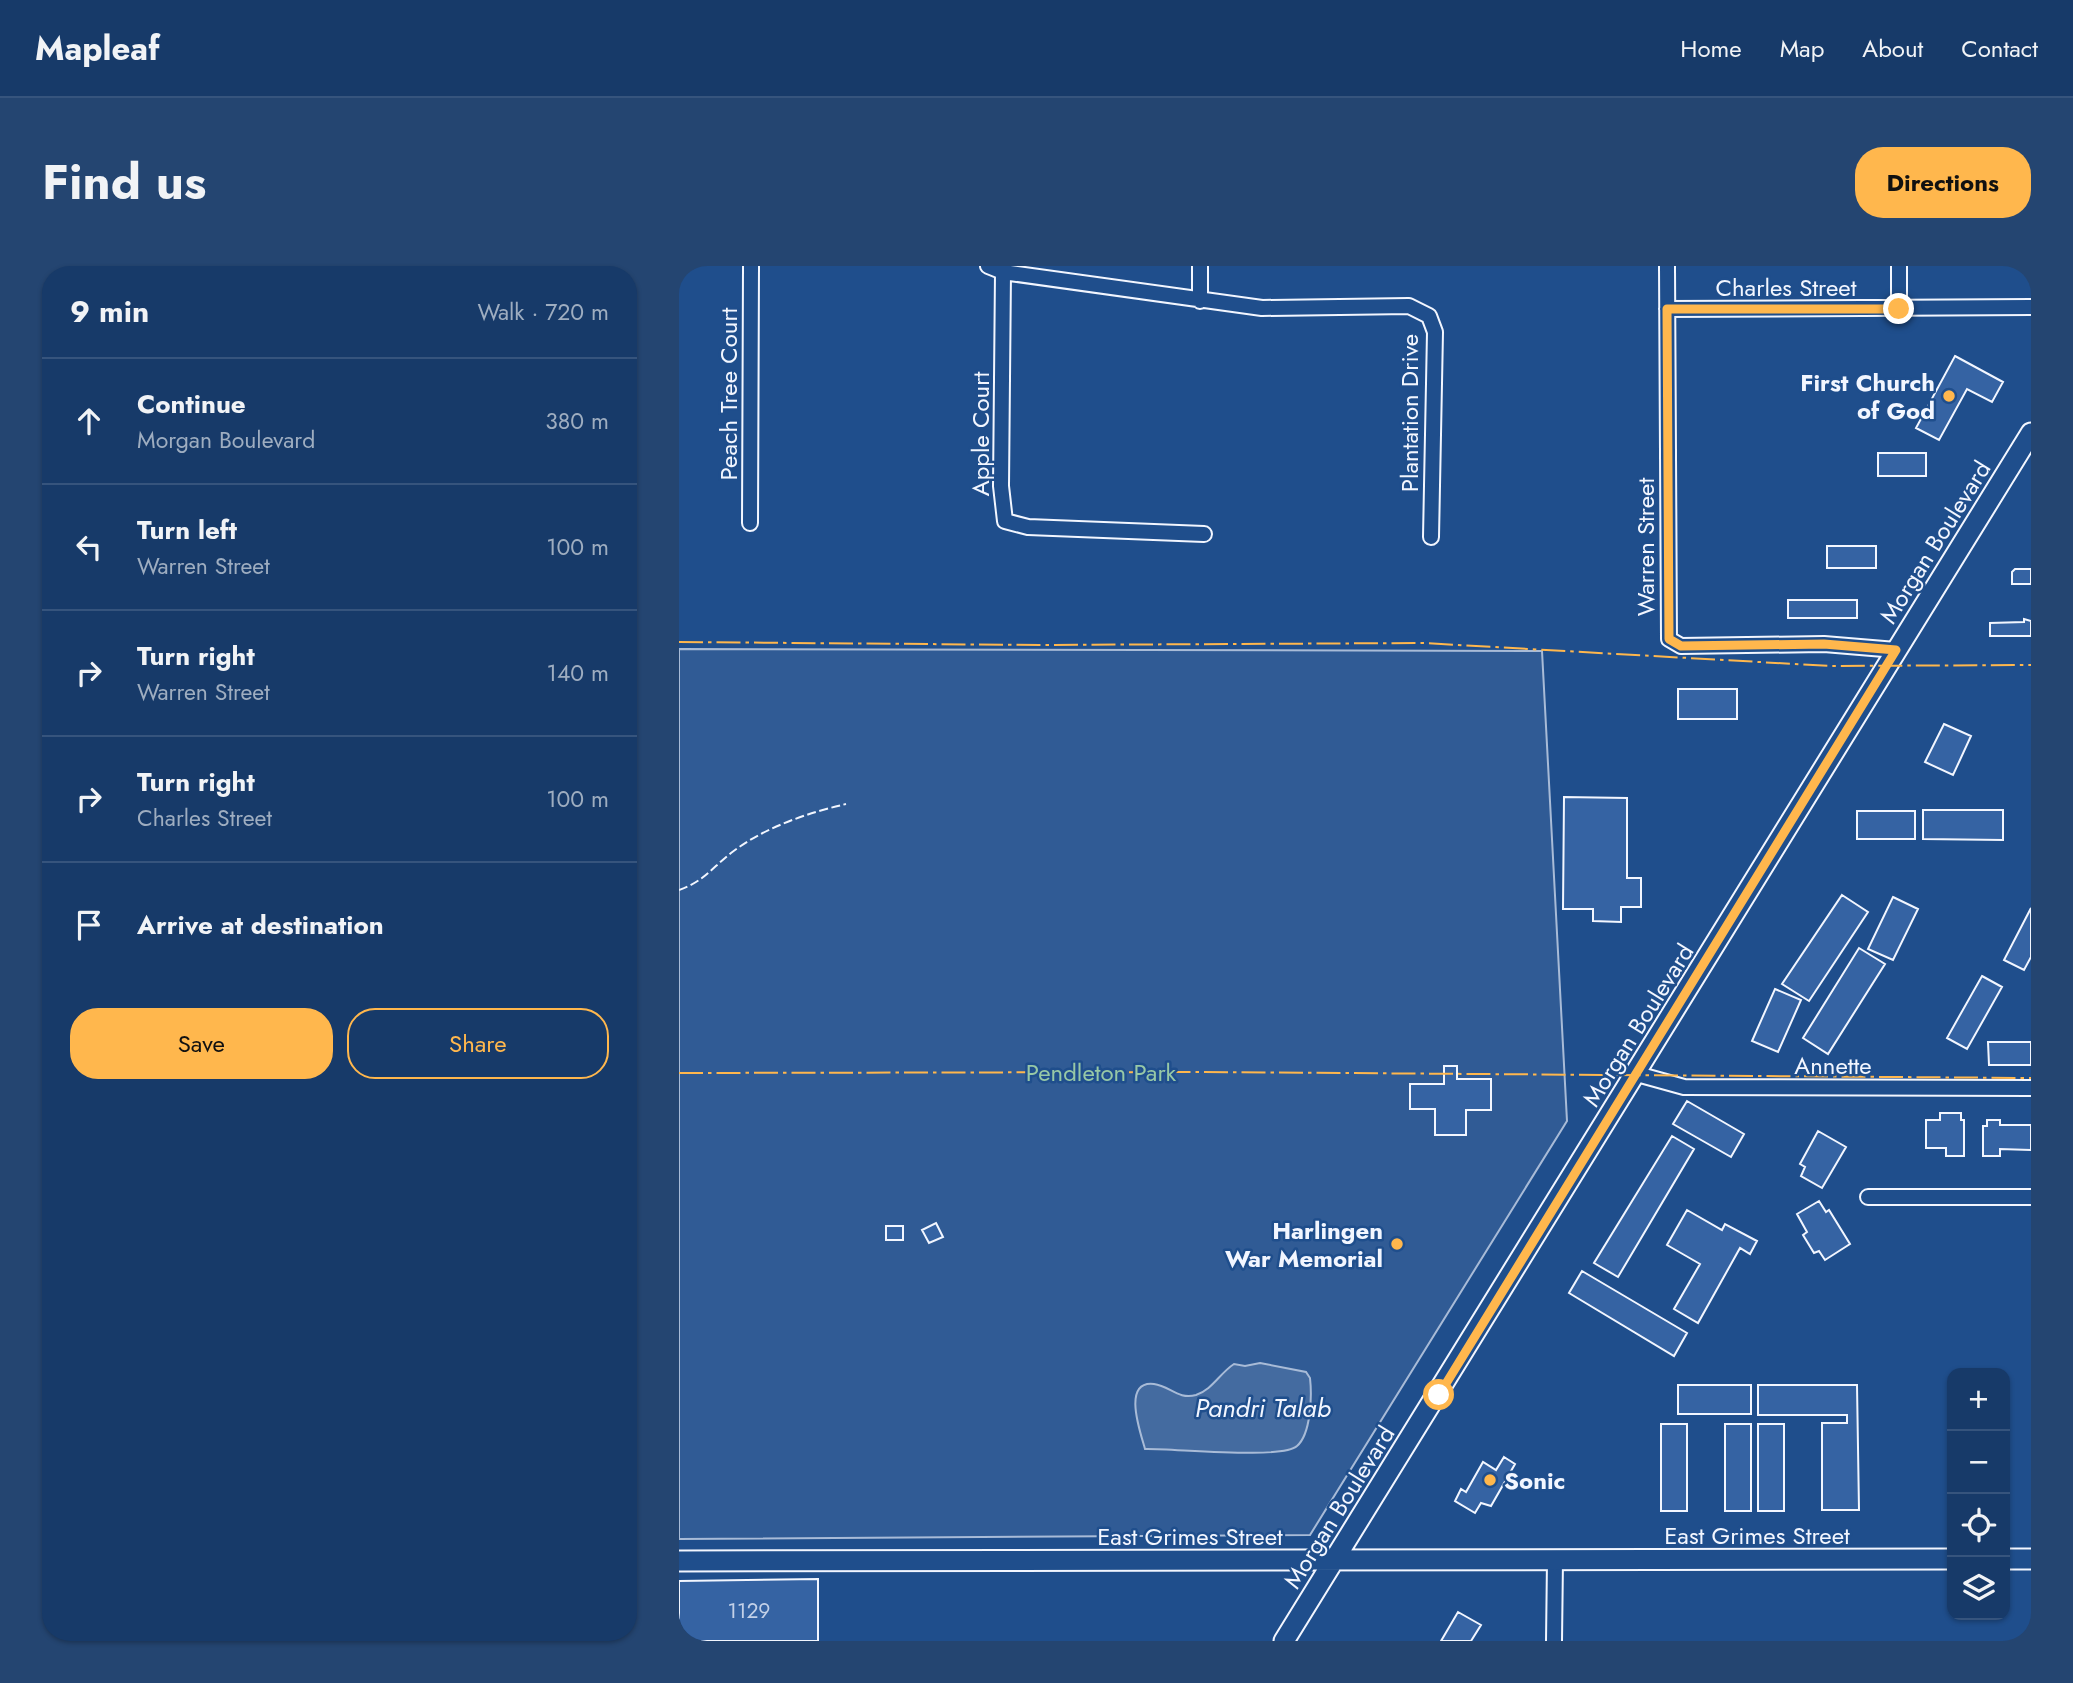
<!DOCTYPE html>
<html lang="en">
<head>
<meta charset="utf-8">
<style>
	:root { --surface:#173a69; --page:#244571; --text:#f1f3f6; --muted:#9eadc0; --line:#36547d; --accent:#ffb74d }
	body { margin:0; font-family:Jost,sans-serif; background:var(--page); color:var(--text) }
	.controls { position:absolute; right:21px; bottom:21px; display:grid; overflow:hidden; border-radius:14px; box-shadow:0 2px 5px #0004 }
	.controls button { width:63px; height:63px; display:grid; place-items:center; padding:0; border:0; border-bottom:2px solid var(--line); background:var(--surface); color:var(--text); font:35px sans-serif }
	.stop { position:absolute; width:21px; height:21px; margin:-16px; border:5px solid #ffb74d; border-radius:50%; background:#fff }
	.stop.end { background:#ffb74d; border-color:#fff; box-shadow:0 2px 7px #0008 }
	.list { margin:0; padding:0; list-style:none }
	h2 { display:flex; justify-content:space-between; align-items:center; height:91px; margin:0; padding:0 28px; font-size:30px }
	h2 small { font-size:23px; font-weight:400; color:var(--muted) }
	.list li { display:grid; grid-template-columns:46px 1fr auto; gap:21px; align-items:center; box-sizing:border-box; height:126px; padding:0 28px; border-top:2px solid var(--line) }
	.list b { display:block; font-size:26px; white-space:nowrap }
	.list p { margin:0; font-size:23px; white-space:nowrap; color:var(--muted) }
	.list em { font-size:23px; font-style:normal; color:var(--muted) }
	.actions { display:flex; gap:14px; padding:21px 28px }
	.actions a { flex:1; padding:16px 0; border:2px solid var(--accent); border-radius:28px; text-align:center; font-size:24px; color:var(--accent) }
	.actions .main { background:var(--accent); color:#111 }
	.icon { flex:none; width:38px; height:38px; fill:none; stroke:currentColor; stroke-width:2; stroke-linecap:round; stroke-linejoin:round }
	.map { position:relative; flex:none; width:1352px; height:1375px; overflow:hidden; border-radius:28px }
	header { display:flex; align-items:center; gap:42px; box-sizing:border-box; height:98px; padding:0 35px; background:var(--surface); border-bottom:2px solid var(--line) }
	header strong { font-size:33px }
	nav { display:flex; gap:38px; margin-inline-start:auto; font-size:24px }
	.intro { display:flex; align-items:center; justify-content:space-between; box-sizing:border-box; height:168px; padding:0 42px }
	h1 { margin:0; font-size:49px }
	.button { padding:18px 32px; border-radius:28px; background:var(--accent); color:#111; font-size:24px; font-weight:700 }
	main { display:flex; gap:42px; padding:0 42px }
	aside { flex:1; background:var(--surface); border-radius:28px; box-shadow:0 2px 5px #0004 }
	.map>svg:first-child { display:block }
	.green { fill:#305b95; stroke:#a8bbd7; stroke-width:2 }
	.water { fill:#446ba0; stroke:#a8bbd7; stroke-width:2 }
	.building { fill:#3563a3; stroke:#f2f6ff; stroke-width:2 }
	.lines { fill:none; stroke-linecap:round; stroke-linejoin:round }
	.street-casing { stroke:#f2f6ff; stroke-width:18 }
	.secondary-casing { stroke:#f2f6ff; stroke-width:23 }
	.street { stroke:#1f4e8c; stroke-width:14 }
	.secondary { stroke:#1f4e8c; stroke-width:19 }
	.fence { stroke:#f2f6ff; stroke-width:2; stroke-dasharray:9 3.5; stroke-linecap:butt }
	.power { stroke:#ffb74d; stroke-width:2; stroke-dasharray:24 5 3.5 5; stroke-linecap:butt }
	.route { stroke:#ffb74d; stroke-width:9 }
	.poi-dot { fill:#ffb74d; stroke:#1f4e8c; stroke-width:2.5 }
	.labels { text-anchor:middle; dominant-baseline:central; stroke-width:5; stroke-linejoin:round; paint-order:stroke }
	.number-label { font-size:21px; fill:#c3d1e8 }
	.street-label { font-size:24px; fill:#f2f6ff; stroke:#1f4e8c }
	.poi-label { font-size:24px; font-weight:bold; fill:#f2f6ff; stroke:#1f4e8c; text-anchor:end }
	.park-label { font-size:24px; fill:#97c8a6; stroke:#1f4e8c }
	.water-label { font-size:26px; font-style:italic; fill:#f2f6ff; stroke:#1f4e8c }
</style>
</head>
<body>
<header>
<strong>Mapleaf</strong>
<nav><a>Home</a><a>Map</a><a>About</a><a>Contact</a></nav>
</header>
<div class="intro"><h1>Find us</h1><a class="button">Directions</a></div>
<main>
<aside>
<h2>9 min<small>Walk · 720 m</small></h2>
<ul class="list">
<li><svg class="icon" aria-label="ahead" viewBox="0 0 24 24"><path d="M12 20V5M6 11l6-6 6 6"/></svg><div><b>Continue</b><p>Morgan Boulevard</p></div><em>380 m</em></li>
<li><svg class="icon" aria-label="left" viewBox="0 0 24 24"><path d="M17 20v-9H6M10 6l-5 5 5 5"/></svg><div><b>Turn left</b><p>Warren Street</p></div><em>100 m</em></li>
<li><svg class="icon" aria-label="right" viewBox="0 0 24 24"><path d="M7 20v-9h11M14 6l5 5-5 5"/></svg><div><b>Turn right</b><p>Warren Street</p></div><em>140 m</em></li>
<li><svg class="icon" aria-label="right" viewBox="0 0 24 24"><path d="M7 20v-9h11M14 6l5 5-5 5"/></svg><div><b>Turn right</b><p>Charles Street</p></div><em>100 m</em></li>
<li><svg class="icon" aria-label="arrive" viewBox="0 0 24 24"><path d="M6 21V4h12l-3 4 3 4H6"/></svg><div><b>Arrive at destination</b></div></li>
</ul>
<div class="actions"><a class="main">Save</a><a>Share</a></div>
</aside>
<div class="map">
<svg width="1352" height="1375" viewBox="0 0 1352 1375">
	<rect width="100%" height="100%" fill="#1f4e8c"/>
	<path class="green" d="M0 383 863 385 888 855 631 1269 0 1273Z"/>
	<path class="water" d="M581 1097 627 1106 631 1112C633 1130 632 1168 618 1180 603 1194 492 1182 466 1183 462 1168 442 1114 475 1118 491 1120 499 1134 517 1129 533 1124 541 1107 555 1098L566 1100Z"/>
	<path class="building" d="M1276 90 1324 116 1313 136 1288 123 1260 174 1237 162Z
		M1199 187H1247V210H1199Z
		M1148 280H1197V302H1148Z
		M1336 303H1352V318H1333V306Z
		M1109 334H1178V352H1109Z
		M1345 353 1352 355V370H1311V357L1345 356Z
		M999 423H1058V453H999Z
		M1265 458 1292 470 1274 509 1246 496Z
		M885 531 948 532V612H962V641H942V656L914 655V643H884Z
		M1244 544H1324V574L1244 573Z
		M1178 545H1236V573H1178Z
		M1163 629 1189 646 1130 735 1103 718Z
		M1214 631 1239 643 1214 694 1189 683Z
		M1352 642V691L1345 704 1325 694Z
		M1180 682 1206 698 1149 788 1124 772Z
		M1303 710 1323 721 1288 783 1268 772Z
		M1096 723 1122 734 1099 786 1073 775Z
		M1309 776H1352V799H1310Z
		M765 800H778V813H812V844H787V869H756V843H731V818H765Z
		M1008 835 1065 868 1052 891 994 858Z
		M1261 847H1282V854H1285V890H1267V882H1247V854H1261Z
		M1308 854H1321V859H1352V884L1321 883V890H1304V860H1308Z
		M1139 865 1167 881 1143 922 1122 910 1126 901 1121 898Z
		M993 870 1015 883 939 1011 915 997Z
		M1140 935 1147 946 1150 944 1171 978 1146 994 1140 985 1135 987 1124 969 1128 966 1118 948Z
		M1008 944 1043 964 1046 958 1078 975 1071 988 1061 982 1019 1057 995 1043 1021 998 988 979Z
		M257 957 264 971 250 977 243 964Z
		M207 960H224V974H207Z
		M903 1005 1008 1067 995 1090 890 1027Z
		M999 1119H1072V1148H999Z
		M1079 1119H1178L1180 1244H1143V1157H1168V1149H1079Z
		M982 1158H1008V1245H982Z
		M1046 1158H1072V1245H1046Z
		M1079 1158H1105V1245H1079Z
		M825 1191 836 1198 812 1240 802 1237 796 1247 776 1235 782 1223 787 1226 804 1196 817 1204Z
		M139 1313V1375H0V1315Z
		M779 1346 802 1359 792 1375H762Z"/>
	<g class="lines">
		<g class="street-casing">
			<path id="street" d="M309 0 324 6 583 42 730 40 750 50 756 66 752 271
				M521 0V35
				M988 0 990 373 1002 380 1145 378 1217 384
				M324 6 322 220 326 255 349 261 525 268
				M988 43 1352 41
				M1220 43V0
				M71 257 72 0
				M958 808 1005 821 1352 822
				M1189 931H1352
				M875 1375 876 1294"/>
		</g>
		<g class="secondary-casing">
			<path id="secondary" d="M1326 1293H1352
				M0 1295 1273 1293
				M605 1375 1352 167"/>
		</g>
		<use href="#street" class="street"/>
		<use href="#secondary" class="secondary"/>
		<path class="fence" d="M0 624C25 615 32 603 52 587 84 562 128 547 167 538"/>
		<path class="power" d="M0 376 361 379 744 377 1151 400 1352 399
			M0 807 520 806 1352 812"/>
	</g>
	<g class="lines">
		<path class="route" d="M760 1129 1217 384 1145 378 1002 380 990 373 988 43H1220"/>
	</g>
	<g class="poi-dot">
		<circle cx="1270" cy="130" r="7"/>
		<circle cx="718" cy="978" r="7"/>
		<circle cx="811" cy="1214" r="7"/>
	</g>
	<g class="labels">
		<g class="number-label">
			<text x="70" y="1345">1129</text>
		</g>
		<g class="street-label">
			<text x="1107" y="21">Charles Street</text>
			<text transform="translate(49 128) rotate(-90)">Peach Tree Court</text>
			<text transform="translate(730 147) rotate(-90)">Plantation Drive</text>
			<text transform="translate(301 168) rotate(-90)">Apple Court</text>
			<text transform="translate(1256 276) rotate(-58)">Morgan Boulevard</text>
			<text transform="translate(966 281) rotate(-90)">Warren Street</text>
			<text transform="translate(959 759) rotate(-58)">Morgan Boulevard</text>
			<text x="1154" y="799">Annette</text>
			<text transform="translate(660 1241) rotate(-58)">Morgan Boulevard</text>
			<text x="1078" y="1269">East Grimes Street</text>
			<text x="511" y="1270">East Grimes Street</text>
		</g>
		<g class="poi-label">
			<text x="1256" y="116">First Church<tspan x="1256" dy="28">of God</tspan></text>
			<text x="704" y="964">Harlingen<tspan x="704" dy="28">War Memorial</tspan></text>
			<text x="825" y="1214" text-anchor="start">Sonic</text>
		</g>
		<g class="park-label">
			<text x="422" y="806">Pendleton Park</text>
		</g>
		<g class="water-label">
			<text x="584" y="1142">Pandri Talab</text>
		</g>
	</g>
</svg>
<div class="controls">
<button>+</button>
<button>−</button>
<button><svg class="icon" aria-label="locate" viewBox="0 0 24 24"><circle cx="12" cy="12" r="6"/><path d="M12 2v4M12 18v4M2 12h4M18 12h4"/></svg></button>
<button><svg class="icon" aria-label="layers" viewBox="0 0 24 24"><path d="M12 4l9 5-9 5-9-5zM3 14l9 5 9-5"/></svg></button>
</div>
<div class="stop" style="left:760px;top:1129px"></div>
<div class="stop end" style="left:1220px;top:43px"></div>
</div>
</main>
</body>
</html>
